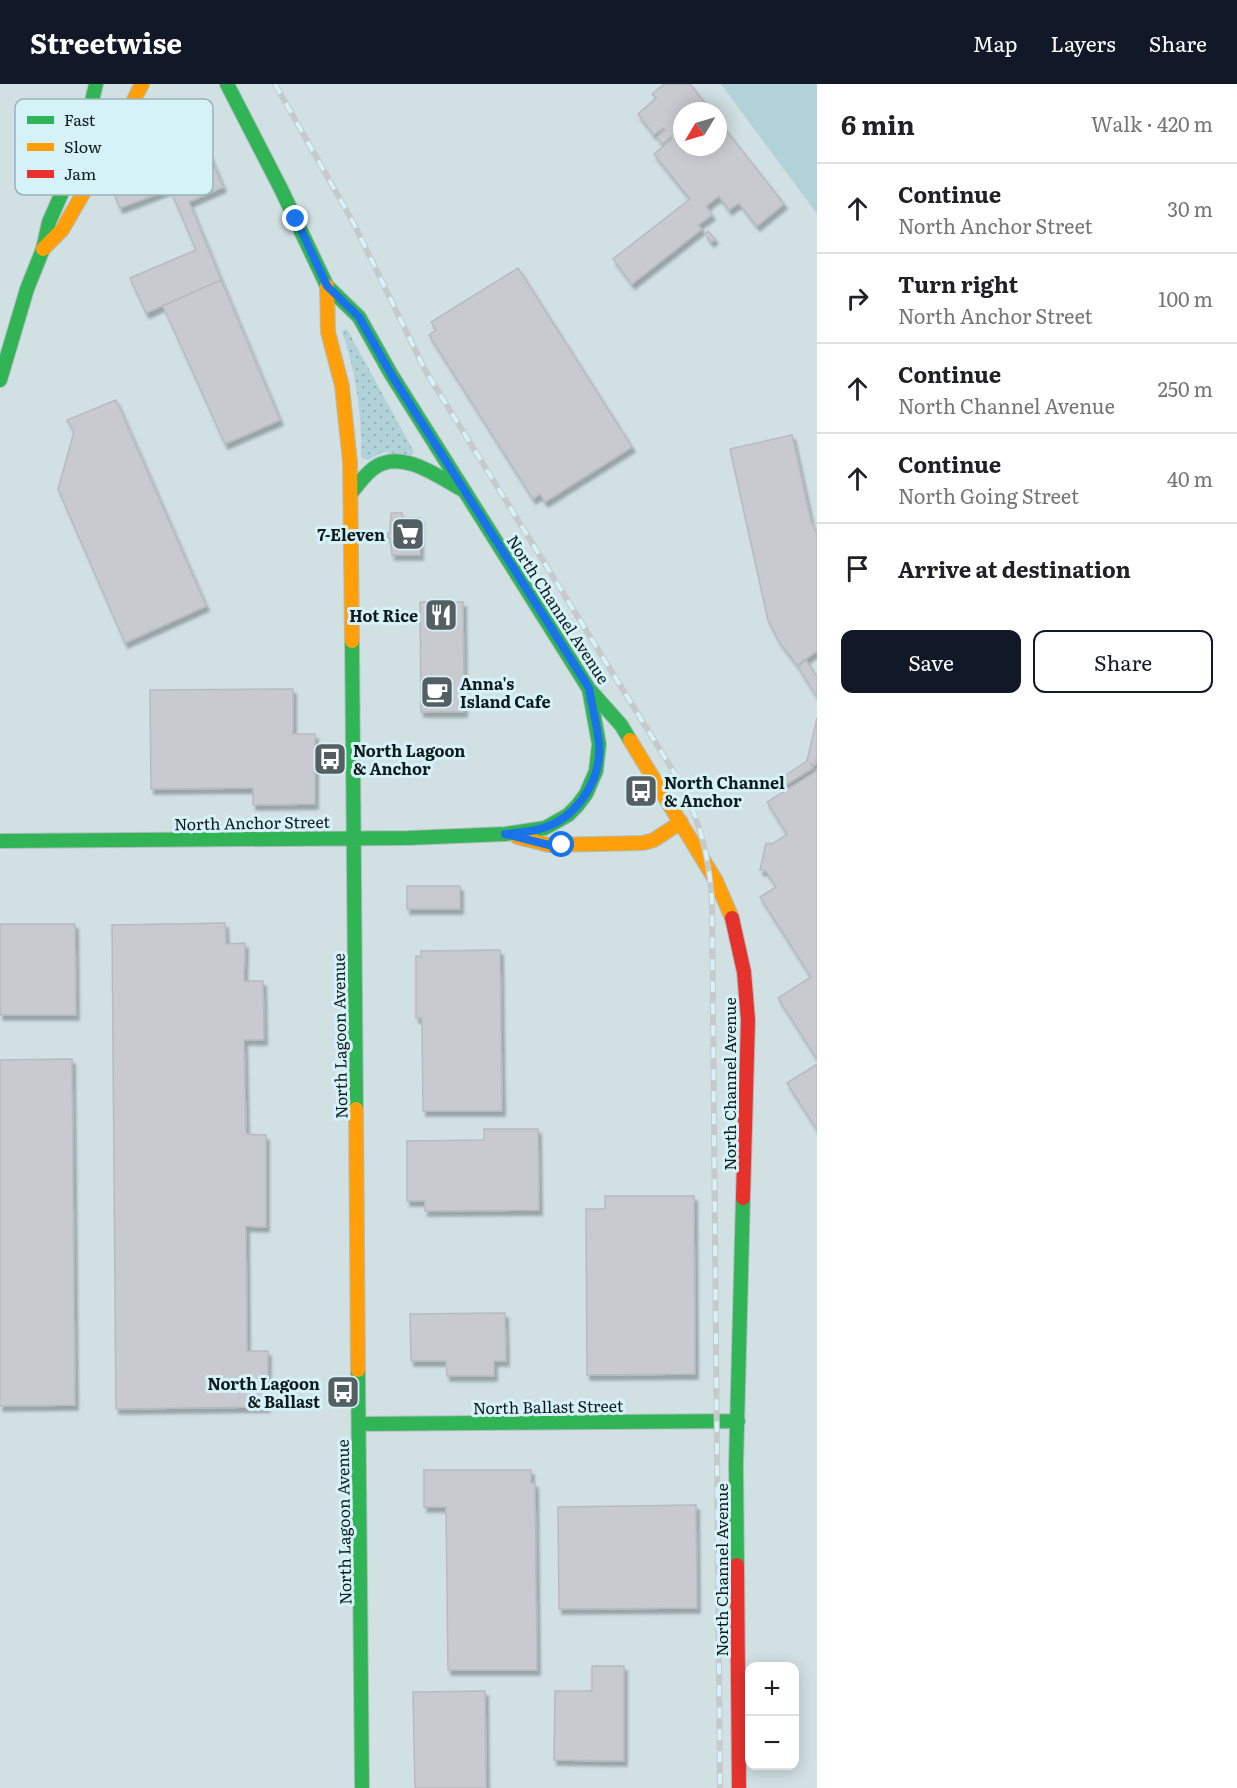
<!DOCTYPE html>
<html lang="en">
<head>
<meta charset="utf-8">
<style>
	:root { --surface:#fff; --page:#f2f2f2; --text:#202124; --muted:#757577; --line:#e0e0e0; --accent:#111827 }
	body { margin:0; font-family:Literata,serif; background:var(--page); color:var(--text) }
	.controls { position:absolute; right:18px; bottom:18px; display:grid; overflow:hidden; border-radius:12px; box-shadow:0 3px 15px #0003 }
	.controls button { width:54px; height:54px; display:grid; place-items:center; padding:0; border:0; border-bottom:2px solid var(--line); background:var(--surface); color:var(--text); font:30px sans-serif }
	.compass { position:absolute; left:673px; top:18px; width:54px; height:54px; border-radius:50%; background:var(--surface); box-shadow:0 3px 15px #0003; rotate:232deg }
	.stop { position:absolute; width:18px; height:18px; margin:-14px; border:4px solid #1a73e8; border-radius:50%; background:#fff }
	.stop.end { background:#1a73e8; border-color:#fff; box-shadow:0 2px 6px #0008 }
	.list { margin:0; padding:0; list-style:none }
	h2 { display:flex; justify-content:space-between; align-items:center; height:78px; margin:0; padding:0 24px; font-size:26px }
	h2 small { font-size:20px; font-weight:400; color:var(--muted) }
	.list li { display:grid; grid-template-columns:39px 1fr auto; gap:18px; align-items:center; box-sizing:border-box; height:90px; padding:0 24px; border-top:2px solid var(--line) }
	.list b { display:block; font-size:22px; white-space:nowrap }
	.list p { margin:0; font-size:20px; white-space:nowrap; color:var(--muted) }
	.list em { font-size:20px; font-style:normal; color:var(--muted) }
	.actions { display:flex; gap:12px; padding:18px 24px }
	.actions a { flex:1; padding:14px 0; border:2px solid var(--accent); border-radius:12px; text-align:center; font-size:21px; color:var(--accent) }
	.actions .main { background:var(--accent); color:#fff }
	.icon { flex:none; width:33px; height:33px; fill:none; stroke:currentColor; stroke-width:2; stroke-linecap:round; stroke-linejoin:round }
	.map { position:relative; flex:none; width:817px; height:1704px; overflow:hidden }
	header { display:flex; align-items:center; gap:36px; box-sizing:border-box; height:84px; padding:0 30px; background:var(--accent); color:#fff }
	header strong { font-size:28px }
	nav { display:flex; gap:33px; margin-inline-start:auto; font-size:21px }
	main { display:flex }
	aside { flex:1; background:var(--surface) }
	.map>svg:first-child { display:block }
	.grass { fill:url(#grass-dots) }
	.green { fill:#b2d2d9 }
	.building { fill:#c9cad0; stroke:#b7bbbf; stroke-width:1.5; filter:url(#shadow) }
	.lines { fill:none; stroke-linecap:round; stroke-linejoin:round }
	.fast-casing { stroke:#b1bec1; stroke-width:16 }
	.slow-casing { stroke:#b1bec1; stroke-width:16 }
	.jam-casing { stroke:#b1bec1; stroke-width:16 }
	.fast { stroke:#30b455; stroke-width:14 }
	.slow { stroke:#ff9f0a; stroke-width:14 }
	.jam { stroke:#e5322d; stroke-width:14 }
	.rail-casing { stroke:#c6caca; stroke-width:6 }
	.rail { stroke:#d5f2f8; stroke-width:4; stroke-dasharray:11; stroke-linecap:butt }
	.route { stroke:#1a73e8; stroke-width:8 }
	.labels { text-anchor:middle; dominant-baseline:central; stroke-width:6; stroke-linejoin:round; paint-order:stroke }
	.poi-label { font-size:16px; font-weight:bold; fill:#0f1a1c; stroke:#d5f2f8; text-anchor:end }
	.street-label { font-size:16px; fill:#0f1a1c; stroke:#d5f2f8 }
	.key { fill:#d5f2f8; stroke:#9ab1b6; stroke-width:1.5 }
	.key-label { font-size:16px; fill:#0f1a1c }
</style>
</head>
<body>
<header>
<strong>Streetwise</strong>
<nav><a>Map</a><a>Layers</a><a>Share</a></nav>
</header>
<main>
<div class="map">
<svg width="817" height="1704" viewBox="0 0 817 1704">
	<defs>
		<pattern id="grass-dots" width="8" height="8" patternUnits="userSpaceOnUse" patternTransform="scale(1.5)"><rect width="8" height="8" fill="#b2d2d9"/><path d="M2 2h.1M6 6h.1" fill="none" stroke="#98b4ba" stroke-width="1.8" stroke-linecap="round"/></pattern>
		<filter id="shadow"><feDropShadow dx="3" dy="5" stdDeviation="1.5" flood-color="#0004"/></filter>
	</defs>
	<rect width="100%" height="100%" fill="#d0e0e3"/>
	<path class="grass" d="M347 245 414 368 411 372 383 368 368 376 361 373C362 329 356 289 342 247Z"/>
	<path class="green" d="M721 0H817V130Z"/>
	<path class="building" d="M664 0H690L711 27H682V63H718V36L784 120 757 142 739 119 729 126 719 112 706 122 712 131 698 141 702 145 632 200 613 175 690 115 654 70 672 55 671 53 662 60 657 53 665 46 663 44 654 51 638 30 656 14 652 10Z
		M189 21 223 103 189 118 221 196 146 229 130 194 196 166 170 105 120 124 114 110 157 38Z
		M708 147 715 155 711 158 705 150Z
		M518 184 632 363 545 418 540 410 533 415 429 251 436 246 431 238Z
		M221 196 280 336 225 360 163 222Z
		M116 316 206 522 125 559 58 405 74 348 67 336Z
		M792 351 811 438 817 450V567L797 581 778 556 768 536 730 365Z
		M391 429H402V434H420V471H392L390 454H388V449H390Z
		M420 518H463L464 628H421Z
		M806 576 817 593V613L798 583Z
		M293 605V650H315V720L253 721V704L151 705 150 606Z
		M817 634V671L815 681 810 679 813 684 781 704 777 697 807 677Z
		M817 687V975L778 914 811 893 760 813 776 803 766 787 760 786 766 759 772 760 787 750 767 718Z
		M407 802H460V825H407Z
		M225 839 226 860 245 859 244 897H263L264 956H244L246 1050 266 1051V1143L246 1142 247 1267H268L267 1323 116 1325 112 841Z
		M0 840H75L76 931H0Z
		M500 866 502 1027H423L422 934H416V872L421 873V867Z
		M72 975 75 1321 0 1322V976Z
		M817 980V1046L787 999Z
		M484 1045H538L539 1126 425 1127V1117H407V1057L484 1056Z
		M605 1112H694L695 1290 587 1291 586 1125H605Z
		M505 1229 506 1277H494V1292H447L446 1277H411L410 1230Z
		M424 1386H531V1399H535L537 1586H448L446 1423H424Z
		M696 1421 697 1524 559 1525 558 1423Z
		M592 1582H624V1677L554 1676 555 1607H592Z
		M485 1607 486 1704H415L413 1608Z"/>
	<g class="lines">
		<g class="fast-casing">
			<path id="fast" d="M227 0 281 105 327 202 359 233 391 290 589 605 621 641 630 656
				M0 296 27 205 43 165 49 138 80 68 96 0
				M351 409C359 400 366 388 377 382 404 366 440 394 463 406
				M352 557 356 1025
				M0 757 408 754 505 750 545 744 568 731 577 722 586 710 596 687 599 660 589 605
				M358 1286 362 1704
				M359 1340 738 1337
				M737 1481 736 1380 743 1114"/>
		</g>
		<g class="slow-casing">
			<path id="slow" d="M43 165 62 146 111 61 142 0
				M327 202 328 248 342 302 350 378 352 557
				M630 656 716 797 732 834
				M517 753 549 761 643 759 654 756 681 738
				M356 1025 358 1286"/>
		</g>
		<g class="jam-casing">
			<path id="jam" d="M732 834 744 888 748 936 743 1114
				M737 1481 739 1704"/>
		</g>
		<use href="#fast" class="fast"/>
		<use href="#slow" class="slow"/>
		<use href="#jam" class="jam"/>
		<g class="rail-casing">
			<path id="rail" d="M275 0 354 140 425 286 680 698C700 737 710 775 712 819L720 1704"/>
		</g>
		<use href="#rail" class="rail"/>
	</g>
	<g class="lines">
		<path class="route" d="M296 135 327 202 359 233 391 290 589 604C592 622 597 641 599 659 602 694 579 731 546 743 533 748 518 749 505 750L549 761H562"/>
	</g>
	<defs>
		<g id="supermarket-square" transform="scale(1.725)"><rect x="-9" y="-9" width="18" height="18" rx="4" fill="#535f62" stroke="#d5f2f8"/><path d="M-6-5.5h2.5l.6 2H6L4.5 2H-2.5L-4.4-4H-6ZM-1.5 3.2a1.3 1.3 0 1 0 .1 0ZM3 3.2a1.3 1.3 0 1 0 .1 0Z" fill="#fff"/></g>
		<g id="restaurant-square" transform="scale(1.725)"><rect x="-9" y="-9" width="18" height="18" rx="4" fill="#535f62" stroke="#d5f2f8"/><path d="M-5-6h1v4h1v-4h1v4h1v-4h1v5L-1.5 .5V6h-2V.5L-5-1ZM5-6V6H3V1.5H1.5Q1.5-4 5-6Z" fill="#fff"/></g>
		<g id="cafe-square" transform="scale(1.725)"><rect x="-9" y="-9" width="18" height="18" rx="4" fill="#535f62" stroke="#d5f2f8"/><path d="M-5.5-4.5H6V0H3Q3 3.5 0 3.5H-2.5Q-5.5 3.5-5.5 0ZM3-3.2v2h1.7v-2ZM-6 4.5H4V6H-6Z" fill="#fff"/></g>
		<g id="bus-square" transform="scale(1.725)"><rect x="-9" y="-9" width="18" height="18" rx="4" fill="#535f62" stroke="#d5f2f8"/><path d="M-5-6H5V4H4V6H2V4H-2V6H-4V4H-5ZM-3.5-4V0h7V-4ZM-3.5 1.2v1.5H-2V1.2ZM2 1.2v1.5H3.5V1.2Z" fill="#fff"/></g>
	</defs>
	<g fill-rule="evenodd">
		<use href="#supermarket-square" x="408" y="450"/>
		<use href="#restaurant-square" x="441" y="531"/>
		<use href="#cafe-square" x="437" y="608"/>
		<use href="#bus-square" x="330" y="675"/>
		<use href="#bus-square" x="641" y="707"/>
		<use href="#bus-square" x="343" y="1308"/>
	</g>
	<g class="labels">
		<g class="poi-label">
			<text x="385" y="450">7-Eleven</text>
			<text x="418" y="531">Hot Rice</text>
			<text x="460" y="599" text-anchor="start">Anna's<tspan x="460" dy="18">Island Cafe</tspan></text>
			<text x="353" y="666" text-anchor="start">North Lagoon<tspan x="353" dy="18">&amp; Anchor</tspan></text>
			<text x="664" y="698" text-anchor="start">North Channel<tspan x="664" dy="18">&amp; Anchor</tspan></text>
			<text x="320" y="1299">North Lagoon<tspan x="320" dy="18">&amp; Ballast</tspan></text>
		</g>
		<g class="street-label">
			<text transform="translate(559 525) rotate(57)">North Channel Avenue</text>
			<text transform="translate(252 738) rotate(-1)">North Anchor Street</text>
			<text transform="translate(339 952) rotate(-91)">North Lagoon Avenue</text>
			<text transform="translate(729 1000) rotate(-90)">North Channel Avenue</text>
			<text transform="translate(548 1322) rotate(-1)">North Ballast Street</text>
			<text transform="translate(343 1438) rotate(-91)">North Lagoon Avenue</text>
			<text transform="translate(721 1486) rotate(-90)">North Channel Avenue</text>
		</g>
	</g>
	<rect x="15" y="15" width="198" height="96" rx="9" class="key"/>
	<rect x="27" y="32" width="27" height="8" fill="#30b455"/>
	<rect x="27" y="59" width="27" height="8" fill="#ff9f0a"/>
	<rect x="27" y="86" width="27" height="8" fill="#e5322d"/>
	<g class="key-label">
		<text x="64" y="42">Fast</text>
		<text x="64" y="69">Slow</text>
		<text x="64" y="96">Jam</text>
	</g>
</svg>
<div class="controls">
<button>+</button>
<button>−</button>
</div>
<svg class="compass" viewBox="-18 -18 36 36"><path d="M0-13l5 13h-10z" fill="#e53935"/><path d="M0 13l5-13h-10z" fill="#757577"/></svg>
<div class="stop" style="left:562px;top:761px"></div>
<div class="stop end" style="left:296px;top:135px"></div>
</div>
<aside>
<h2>6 min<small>Walk · 420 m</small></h2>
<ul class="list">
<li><svg class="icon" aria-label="ahead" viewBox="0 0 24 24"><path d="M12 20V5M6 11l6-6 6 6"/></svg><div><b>Continue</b><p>North Anchor Street</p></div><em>30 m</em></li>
<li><svg class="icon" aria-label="right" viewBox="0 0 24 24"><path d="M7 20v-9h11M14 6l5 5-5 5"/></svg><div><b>Turn right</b><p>North Anchor Street</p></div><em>100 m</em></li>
<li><svg class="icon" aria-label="ahead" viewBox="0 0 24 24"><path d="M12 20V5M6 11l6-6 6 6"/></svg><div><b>Continue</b><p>North Channel Avenue</p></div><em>250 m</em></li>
<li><svg class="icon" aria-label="ahead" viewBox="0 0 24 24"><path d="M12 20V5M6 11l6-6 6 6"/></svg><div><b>Continue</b><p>North Going Street</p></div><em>40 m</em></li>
<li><svg class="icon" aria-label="arrive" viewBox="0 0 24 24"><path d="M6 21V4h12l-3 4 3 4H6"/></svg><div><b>Arrive at destination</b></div></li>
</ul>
<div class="actions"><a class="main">Save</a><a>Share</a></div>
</aside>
</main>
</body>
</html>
